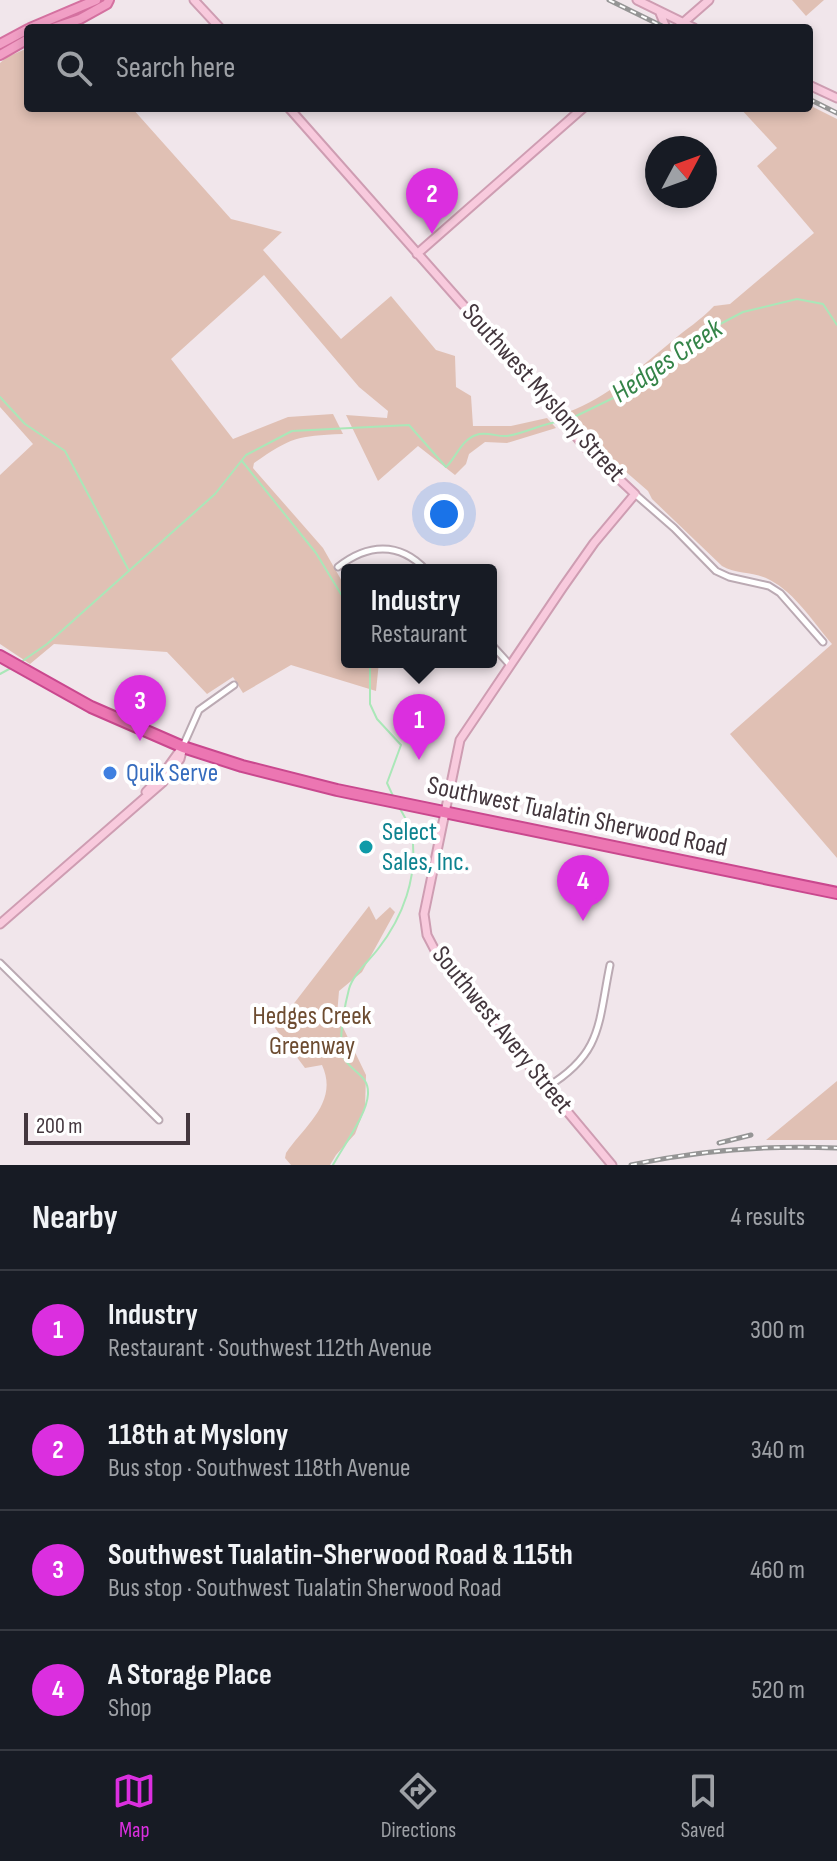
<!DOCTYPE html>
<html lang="en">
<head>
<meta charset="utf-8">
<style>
	:root { --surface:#171b24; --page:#20242c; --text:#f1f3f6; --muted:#9ea1a6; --line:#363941; --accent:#db2fdf }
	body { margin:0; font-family:"Sofia Sans Condensed",sans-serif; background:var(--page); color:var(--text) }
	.compass { position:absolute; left:645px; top:136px; width:72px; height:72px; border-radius:50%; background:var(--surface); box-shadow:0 4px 12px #0003; rotate:49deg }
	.scale { position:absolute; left:24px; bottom:20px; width:166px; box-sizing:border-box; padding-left:8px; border:4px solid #43363d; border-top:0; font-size:22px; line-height:28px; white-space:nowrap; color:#43363d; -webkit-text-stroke:6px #fff; paint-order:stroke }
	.you { position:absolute; left:444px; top:514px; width:28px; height:28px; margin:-20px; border:6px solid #fff; border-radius:50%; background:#1a73e8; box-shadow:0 0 0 12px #1a73e833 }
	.badge { display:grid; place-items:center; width:52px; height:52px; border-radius:50%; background:var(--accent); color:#fff; font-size:26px; font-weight:700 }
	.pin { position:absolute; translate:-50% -66px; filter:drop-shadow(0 2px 4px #0008) }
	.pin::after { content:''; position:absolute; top:42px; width:28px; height:24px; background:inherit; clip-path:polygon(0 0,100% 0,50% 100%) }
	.popup { position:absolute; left:341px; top:564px; width:156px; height:104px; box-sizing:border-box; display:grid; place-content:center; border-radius:8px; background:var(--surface); filter:drop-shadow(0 2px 6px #0005); font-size:26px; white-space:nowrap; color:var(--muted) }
	.popup b { font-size:30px; color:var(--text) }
	.popup::after { content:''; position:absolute; left:50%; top:100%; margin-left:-16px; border:16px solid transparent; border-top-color:var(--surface) }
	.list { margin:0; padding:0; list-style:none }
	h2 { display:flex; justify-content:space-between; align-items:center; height:104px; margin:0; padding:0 32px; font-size:34px }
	h2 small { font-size:26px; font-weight:400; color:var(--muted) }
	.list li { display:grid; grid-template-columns:52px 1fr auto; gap:24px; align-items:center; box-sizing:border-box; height:120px; padding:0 32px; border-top:2px solid var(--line) }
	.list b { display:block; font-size:30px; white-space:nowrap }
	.list p { margin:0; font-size:26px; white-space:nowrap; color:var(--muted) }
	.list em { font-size:26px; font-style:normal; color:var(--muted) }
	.icon { flex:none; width:44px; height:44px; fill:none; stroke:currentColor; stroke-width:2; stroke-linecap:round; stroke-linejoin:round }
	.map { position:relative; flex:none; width:837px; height:1165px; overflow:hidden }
	.search { position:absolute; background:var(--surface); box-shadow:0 4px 12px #0003; left:24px; right:24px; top:24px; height:88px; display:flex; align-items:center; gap:20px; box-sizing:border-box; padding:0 28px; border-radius:8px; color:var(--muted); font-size:30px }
	.sheet { height:584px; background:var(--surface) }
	nav { display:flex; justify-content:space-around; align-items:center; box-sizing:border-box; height:112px; border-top:2px solid var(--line); background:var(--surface); font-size:22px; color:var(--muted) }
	nav a { display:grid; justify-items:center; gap:4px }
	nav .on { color:var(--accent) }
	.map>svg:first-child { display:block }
	.green { fill:#e0c0b4 }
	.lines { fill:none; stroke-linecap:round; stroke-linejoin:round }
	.stream { stroke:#aae7b8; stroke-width:2 }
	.street-casing { stroke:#bbaab3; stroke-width:9 }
	.secondary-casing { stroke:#ce9db2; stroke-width:11 }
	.primary-casing { stroke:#d471a0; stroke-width:12 }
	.highway-casing { stroke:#c9488e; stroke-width:14 }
	.street { stroke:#fff; stroke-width:5 }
	.secondary { stroke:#f8cadd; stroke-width:7 }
	.primary { stroke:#f19fc5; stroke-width:8 }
	.highway { stroke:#ec76b2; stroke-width:10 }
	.rail-casing { stroke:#959595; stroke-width:5 }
	.rail { stroke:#fff; stroke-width:2; stroke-dasharray:6; stroke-linecap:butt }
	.shop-dot { fill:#3f7fe0; stroke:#fff; stroke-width:3 }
	.culture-dot { fill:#0f9aa8; stroke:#fff; stroke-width:3 }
	.labels { text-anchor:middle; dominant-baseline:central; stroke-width:8; stroke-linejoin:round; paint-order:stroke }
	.street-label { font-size:26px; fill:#43363d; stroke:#fff }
	.shop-label { font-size:26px; fill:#366cbe; stroke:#fff; text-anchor:start }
	.culture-label { font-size:26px; fill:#0d838f; stroke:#fff; text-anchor:start }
	.park-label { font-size:26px; fill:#6d4c31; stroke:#fff }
	.water-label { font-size:28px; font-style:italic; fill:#348448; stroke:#fff }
</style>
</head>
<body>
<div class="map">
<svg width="837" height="1165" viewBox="0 0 837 1165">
	<rect width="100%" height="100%" fill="#f1e6eb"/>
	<path class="green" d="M792 0H824L806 16Z
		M28 48V108H132L231 219 282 232 263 250 341 339 391 296 436 350 455 356 456 387 471 396 473 426H511L547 418 556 428 507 443 485 442 469 454 466 464 455 475 418 446 378 481 346 415 387 418 388 411 359 387 264 275 171 359 233 439 288 417 333 414 343 434C296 436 292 437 254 463L253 468 323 548 347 590V662H379L376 691 291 665 243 693 233 677 207 694 167 652 54 644 30 664 0 644V475L33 444 0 407V63L7 57Z
		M809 105 837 119V858L730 734 832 644C814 623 795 593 770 580 754 571 737 575 722 566L652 499 648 491 610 458 568 412C607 398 639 368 671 342 686 329 701 320 714 306L730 304 814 233 757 166 777 148 740 108H809Z
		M369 906 376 920 390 907 395 912 362 972 339 991 337 1015 366 1075 365 1108 355 1134 336 1155 330 1165H291L285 1158 286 1153C305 1125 339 1102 322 1065L305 1068 275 1028Z
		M837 1081V1140H766Z"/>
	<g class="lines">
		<path class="stream" d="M0 397 25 424 65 451 128 569
			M568 420 646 382 703 333 743 312 797 299 823 304 837 325
			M242 461 316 553 347 604
			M21 662 47 644 215 494 246 455 292 431 409 425 446 467C456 458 461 440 476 435 486 431 497 437 507 436 526 433 543 423 562 421
			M370 662V704L377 719 401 745 387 783 393 796
			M0 674 11 668
			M333 1165C343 1146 367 1115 368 1094 369 1076 354 1073 345 1060 336 1048 345 1004 349 989 353 974 369 961 378 949 403 917 418 877 412 835 411 826 404 816 399 807"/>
		<g class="street-casing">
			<path id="street" d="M635 494 674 528 716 571 729 577 769 586 780 593 823 642
				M338 567C367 544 399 541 426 570
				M491 644 510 665
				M183 746 199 710 234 685
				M0 963 159 1120
				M547 1087C603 1053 598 1023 610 965"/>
		</g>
		<g class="secondary-casing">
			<path id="secondary" d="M194 0 220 28
				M637 0 694 28
				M660 13 666 28
				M677 28 709 0
				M809 85 837 98
				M289 108 503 350 585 447 635 494 594 543 563 587 460 740 424 914 427 935 439 958 612 1165
				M417 254 583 108
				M146 792 163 774 181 749
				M0 924 163 782 180 759 183 747"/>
		</g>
		<g class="primary-casing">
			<path id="primary" d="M30 28 96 0
				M53 28 80 19 107 4 109 0
				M0 44 28 29
				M0 55 28 39"/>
		</g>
		<g class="highway-casing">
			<path id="highway" d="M0 656 91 707 183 747 242 766 337 790 837 893"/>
		</g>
		<use href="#street" class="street"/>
		<use href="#secondary" class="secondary"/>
		<use href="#primary" class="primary"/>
		<use href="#highway" class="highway"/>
		<g class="rail-casing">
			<path id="rail" d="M609 0 666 28
				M809 99 837 113
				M719 1143 751 1135
				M631 1165C699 1150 768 1145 837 1148"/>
		</g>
		<use href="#rail" class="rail"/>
	</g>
	<circle class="shop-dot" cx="110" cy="773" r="8"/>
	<circle class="culture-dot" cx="366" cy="847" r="8"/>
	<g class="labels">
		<g class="street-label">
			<text transform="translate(543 393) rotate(48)">Southwest Myslony Street</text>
			<text transform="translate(577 817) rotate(12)">Southwest Tualatin Sherwood Road</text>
			<text transform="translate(502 1030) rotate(51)">Southwest Avery Street</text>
		</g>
		<g class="shop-label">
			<text x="126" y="773">Quik Serve</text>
		</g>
		<g class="culture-label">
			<text x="382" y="832">Select<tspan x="382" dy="30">Sales, Inc.</tspan></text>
		</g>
		<g class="park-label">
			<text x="312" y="1016">Hedges Creek<tspan x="312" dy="30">Greenway</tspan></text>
		</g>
		<g class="water-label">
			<text transform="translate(667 361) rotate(-34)">Hedges Creek</text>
		</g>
	</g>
</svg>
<svg class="compass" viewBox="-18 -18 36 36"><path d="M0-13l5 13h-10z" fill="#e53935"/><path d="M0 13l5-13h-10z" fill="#9ea1a6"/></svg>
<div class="scale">200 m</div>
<div class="you"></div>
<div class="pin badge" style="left:419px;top:760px">1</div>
<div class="popup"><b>Industry</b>Restaurant</div>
<div class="pin badge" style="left:432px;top:234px">2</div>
<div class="pin badge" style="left:140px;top:741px">3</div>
<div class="pin badge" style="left:583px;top:921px">4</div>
<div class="search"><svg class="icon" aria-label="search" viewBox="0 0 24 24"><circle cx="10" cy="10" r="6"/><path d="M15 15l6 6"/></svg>Search here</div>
</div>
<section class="sheet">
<h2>Nearby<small>4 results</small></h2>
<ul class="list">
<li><span class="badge">1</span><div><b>Industry</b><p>Restaurant · Southwest 112th Avenue</p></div><em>300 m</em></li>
<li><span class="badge">2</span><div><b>118th at Myslony</b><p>Bus stop · Southwest 118th Avenue</p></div><em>340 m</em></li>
<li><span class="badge">3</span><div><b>Southwest Tualatin-Sherwood Road &amp; 115th</b><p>Bus stop · Southwest Tualatin Sherwood Road</p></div><em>460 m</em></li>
<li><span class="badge">4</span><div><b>A Storage Place</b><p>Shop</p></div><em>520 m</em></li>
</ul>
</section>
<nav>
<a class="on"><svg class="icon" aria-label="map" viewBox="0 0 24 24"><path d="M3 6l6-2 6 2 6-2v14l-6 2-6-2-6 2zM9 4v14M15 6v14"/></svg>Map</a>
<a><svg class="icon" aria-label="directions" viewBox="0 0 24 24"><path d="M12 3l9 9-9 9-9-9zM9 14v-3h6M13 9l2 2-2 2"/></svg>Directions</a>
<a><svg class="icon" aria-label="saved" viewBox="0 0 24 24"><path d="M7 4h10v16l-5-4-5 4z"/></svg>Saved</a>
</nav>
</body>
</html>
